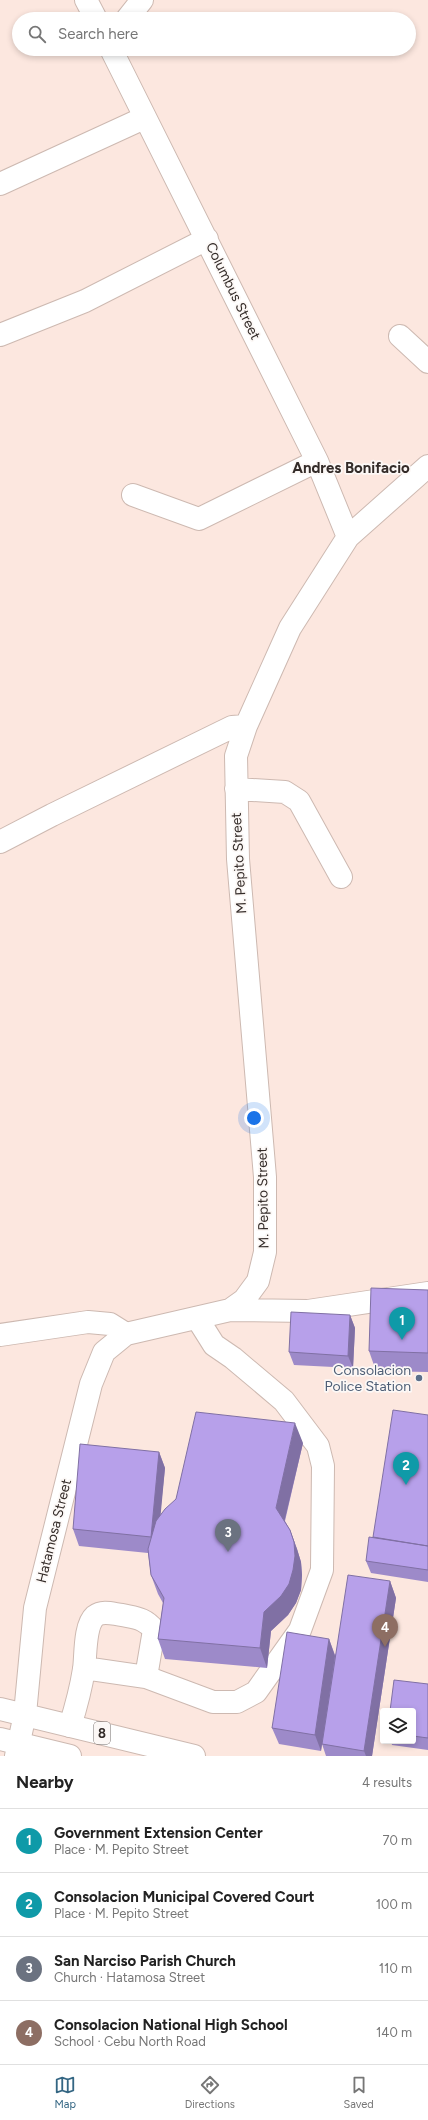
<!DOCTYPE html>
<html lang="en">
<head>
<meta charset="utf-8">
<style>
	:root { --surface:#fff; --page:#f6f6f6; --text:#222; --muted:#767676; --line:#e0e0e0; --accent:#346683 }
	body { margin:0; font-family:Figtree,sans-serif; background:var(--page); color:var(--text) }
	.controls { position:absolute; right:12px; bottom:12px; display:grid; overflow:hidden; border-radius:4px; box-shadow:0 2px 6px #0003 }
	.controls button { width:36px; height:36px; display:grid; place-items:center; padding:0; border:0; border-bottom:1px solid var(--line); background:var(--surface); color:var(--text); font:20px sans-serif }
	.you { position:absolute; left:254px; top:1118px; width:14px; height:14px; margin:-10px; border:3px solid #fff; border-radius:50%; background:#1a73e8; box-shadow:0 0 0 6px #1a73e833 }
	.badge { display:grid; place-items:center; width:26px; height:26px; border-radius:50%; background:var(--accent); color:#fff; font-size:13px; font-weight:700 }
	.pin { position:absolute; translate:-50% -33px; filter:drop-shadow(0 1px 2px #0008) }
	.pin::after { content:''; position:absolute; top:21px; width:14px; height:12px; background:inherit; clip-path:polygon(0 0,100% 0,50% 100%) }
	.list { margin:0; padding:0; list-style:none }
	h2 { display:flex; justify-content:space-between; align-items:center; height:52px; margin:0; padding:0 16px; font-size:17px }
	h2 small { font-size:13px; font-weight:400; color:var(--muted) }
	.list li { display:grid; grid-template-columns:26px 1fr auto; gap:12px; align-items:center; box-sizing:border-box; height:64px; padding:0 16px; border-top:1px solid var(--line) }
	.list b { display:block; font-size:15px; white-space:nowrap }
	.list p { margin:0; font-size:13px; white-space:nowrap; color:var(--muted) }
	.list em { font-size:13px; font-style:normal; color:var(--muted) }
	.icon { flex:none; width:22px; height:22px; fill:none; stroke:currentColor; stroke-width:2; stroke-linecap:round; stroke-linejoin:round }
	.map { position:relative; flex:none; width:428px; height:1756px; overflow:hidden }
	.search { position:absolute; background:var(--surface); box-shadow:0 2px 6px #0003; left:12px; right:12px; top:12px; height:44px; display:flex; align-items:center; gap:10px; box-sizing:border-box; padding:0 14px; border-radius:22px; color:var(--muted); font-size:15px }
	.sheet { height:308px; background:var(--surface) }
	nav { display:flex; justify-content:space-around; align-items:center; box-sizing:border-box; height:56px; border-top:1px solid var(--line); background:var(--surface); font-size:11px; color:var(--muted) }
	nav a { display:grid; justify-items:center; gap:2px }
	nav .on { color:var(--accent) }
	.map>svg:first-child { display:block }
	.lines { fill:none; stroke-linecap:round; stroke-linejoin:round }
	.minor-casing { stroke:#cdb9b1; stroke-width:24 }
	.major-casing { stroke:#cdb9b1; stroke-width:24 }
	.minor { stroke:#fff; stroke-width:22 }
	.major { stroke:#fff; stroke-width:22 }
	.wall { fill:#9d8ac9 }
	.shaded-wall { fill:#8070a4 }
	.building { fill:#b7a0ea; stroke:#8070a4 }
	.service-dot { fill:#5c6f8a; stroke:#fcf8f6; stroke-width:1.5 }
	.labels { text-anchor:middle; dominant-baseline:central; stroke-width:3.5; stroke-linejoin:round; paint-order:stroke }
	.shield { fill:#fcf8f6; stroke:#6f6866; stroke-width:1 }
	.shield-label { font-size:13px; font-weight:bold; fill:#332b28 }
	.street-label { font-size:14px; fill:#332b28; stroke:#fcf8f6 }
	.service-label { font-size:14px; fill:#4e5e75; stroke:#fcf8f6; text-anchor:end }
	.neighbourhood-label { font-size:15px; font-weight:bold; fill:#332b28; stroke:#fcf8f6 }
</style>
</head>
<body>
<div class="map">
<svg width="428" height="1756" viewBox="0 0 428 1756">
	<rect width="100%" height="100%" fill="#fce7df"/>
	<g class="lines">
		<g class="minor-casing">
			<path id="minor" d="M86 0 96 19
				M127 19 142 0
				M111 49 317 461 348 537
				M0 184 144 118
				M0 335 85 301 207 239
				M400 336 428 362
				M133 495 199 519 317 461
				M236 789 285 792 299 801 341 877
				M0 842 52 815 232 727 246 726
				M230 1310 244 1300 258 1281 265 1252V1177L238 859 236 756 246 726 290 628 348 537 428 466
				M0 1335 88 1322 110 1324 126 1334 230 1310 308 1311 428 1293
				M84 1668 146 1677 213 1702H237L256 1692 300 1630 322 1570 323 1466 318 1446 284 1401 233 1358 214 1345 197 1318
				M70 1726C76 1707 81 1688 84 1669 86 1656 84 1626 95 1616 103 1610 113 1614 122 1615 135 1618 145 1618 154 1630L146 1677
				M16 1756 25 1714 35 1608 91 1384 104 1352 126 1334"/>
		</g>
		<g class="major-casing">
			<path id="major" d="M0 1709 194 1756
				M0 1739 70 1756"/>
		</g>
		<use href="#minor" class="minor"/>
		<use href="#major" class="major"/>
	</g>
	<path class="wall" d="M428 1290V1372L376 1371 369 1351Z
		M350 1315 355 1328 353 1368 294 1365 289 1352Z
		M428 1415V1582L371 1573 366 1561 373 1537Z
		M303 1443 285 1521 290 1530 297 1549 301 1562 302 1575 301 1590 296 1603 288 1615 271 1631 267 1668 165 1659 158 1639 163 1603 158 1594 151 1575 148 1553 79 1546 73 1529 159 1452 165 1468 160 1515Z
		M390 1581 396 1598 372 1756H326L322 1744 321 1751 279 1744 272 1728 329 1639 335 1655Z
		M428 1684V1750L392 1745 391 1741H413V1711Z"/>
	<path class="shaded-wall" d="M350 1315 355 1328 353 1368 348 1356Z
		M295 1423 303 1443 283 1527 276 1508Z
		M159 1452 165 1468 157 1554 151 1537Z
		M290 1530 297 1549 301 1562 302 1575 301 1590 296 1603 288 1615 271 1631 267 1668 260 1648 264 1612Z
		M390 1581 396 1598 372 1756H366L364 1751Z
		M329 1639 335 1656 321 1751 315 1735Z"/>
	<path class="building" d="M371 1288 428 1290V1353L369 1351Z
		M291 1312 350 1315 348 1356 289 1352Z
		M393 1410 428 1415V1546L373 1537Z
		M196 1412 295 1423 276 1508 290 1530 294 1542 295 1556 293 1570 289 1584 281 1596 264 1612 260 1648 158 1639 164 1598 151 1575 148 1549 156 1521 165 1509 176 1499Z
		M80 1444 159 1452 151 1537 73 1529Z
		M369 1537 428 1546V1570L366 1561Z
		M348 1575 390 1581 364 1751 322 1744Z
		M287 1632 329 1639 315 1735 272 1728Z
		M394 1680 428 1684V1738L413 1736V1711H390Z"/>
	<circle class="service-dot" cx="419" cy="1378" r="4"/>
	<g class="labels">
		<rect class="shield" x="94" y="1722" width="16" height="22" rx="3"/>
		<g class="shield-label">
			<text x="102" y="1733">8</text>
		</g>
		<g class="street-label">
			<text transform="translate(233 291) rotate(64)">Columbus Street</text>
			<text transform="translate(239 863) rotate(-93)">M. Pepito Street</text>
			<text transform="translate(263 1198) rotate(-91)">M. Pepito Street</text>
			<text transform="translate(54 1531) rotate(-76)">Hatamosa Street</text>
		</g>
		<g class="service-label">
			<text x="411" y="1370">Consolacion<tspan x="411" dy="16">Police Station</tspan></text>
		</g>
		<g class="neighbourhood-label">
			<text x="351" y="468">Andres Bonifacio</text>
		</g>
	</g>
</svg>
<div class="controls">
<button><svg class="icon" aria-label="layers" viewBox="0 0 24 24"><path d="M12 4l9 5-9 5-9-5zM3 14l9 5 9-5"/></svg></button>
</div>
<div class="you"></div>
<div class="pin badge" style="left:402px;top:1340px;background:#0f9aa8">1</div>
<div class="pin badge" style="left:406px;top:1485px;background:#0f9aa8">2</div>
<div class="pin badge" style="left:228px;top:1552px;background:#6b7280">3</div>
<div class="pin badge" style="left:385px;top:1647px;background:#8d6e63">4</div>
<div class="search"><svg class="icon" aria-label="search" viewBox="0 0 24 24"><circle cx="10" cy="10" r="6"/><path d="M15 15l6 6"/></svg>Search here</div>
</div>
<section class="sheet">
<h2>Nearby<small>4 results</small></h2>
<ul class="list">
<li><span class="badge" style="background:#0f9aa8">1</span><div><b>Government Extension Center</b><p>Place · M. Pepito Street</p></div><em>70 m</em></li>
<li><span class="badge" style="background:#0f9aa8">2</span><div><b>Consolacion Municipal Covered Court</b><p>Place · M. Pepito Street</p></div><em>100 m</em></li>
<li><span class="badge" style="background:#6b7280">3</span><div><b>San Narciso Parish Church</b><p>Church · Hatamosa Street</p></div><em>110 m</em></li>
<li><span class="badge" style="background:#8d6e63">4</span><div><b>Consolacion National High School</b><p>School · Cebu North Road</p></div><em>140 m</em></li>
</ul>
</section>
<nav>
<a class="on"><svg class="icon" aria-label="map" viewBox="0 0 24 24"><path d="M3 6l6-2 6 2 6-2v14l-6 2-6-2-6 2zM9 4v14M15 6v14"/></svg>Map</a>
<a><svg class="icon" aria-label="directions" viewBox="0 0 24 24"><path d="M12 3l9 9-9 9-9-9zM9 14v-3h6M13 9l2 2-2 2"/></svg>Directions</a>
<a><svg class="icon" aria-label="saved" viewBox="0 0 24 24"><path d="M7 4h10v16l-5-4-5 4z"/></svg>Saved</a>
</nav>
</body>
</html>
